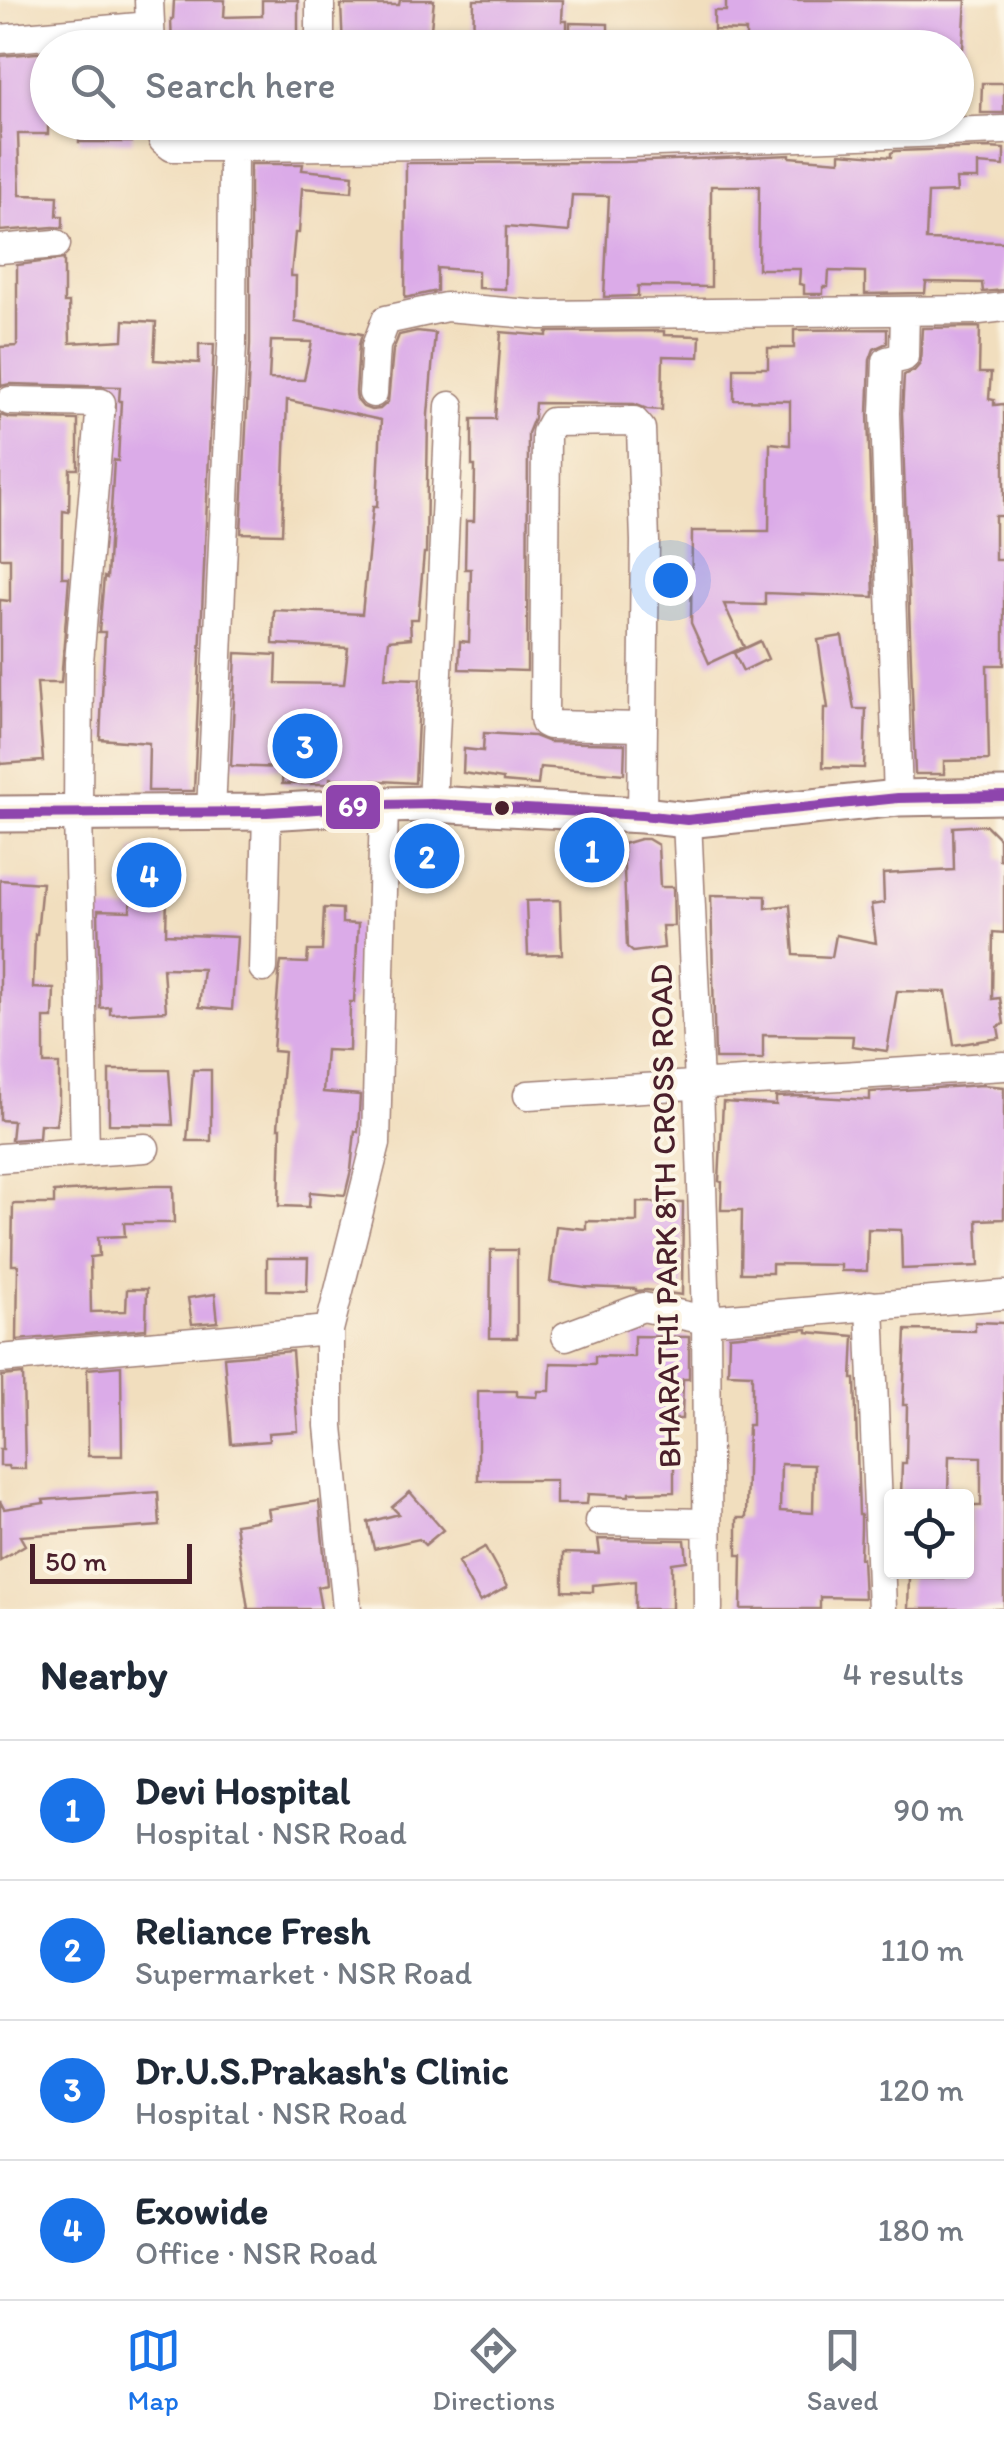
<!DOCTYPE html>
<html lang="en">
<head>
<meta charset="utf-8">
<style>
	:root { --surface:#fff; --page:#f2f2f3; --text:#1f2937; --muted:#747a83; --line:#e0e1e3; --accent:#1a73e8 }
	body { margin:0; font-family:Itim,sans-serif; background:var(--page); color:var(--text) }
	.controls { position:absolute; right:30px; bottom:30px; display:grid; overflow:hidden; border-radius:10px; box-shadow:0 2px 8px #0004 }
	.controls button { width:90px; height:90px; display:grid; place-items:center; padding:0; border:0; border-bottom:2px solid var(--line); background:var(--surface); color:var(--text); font:50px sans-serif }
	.scale { position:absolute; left:30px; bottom:25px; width:162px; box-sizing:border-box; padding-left:10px; border:5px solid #4a1f2b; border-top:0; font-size:28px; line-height:35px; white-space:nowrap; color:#4a1f2b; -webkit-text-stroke:8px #fcf5e5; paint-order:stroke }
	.you { position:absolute; left:670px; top:580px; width:35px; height:35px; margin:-25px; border:8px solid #fff; border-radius:50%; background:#1a73e8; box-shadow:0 0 0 15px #1a73e833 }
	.badge { display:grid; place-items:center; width:65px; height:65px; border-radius:50%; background:var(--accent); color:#fff; font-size:32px; font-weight:700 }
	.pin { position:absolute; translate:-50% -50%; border:5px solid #fff; box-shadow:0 2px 10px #0006 }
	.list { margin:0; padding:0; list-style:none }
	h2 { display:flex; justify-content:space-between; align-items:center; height:130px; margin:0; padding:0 40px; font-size:42px }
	h2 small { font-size:32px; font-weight:400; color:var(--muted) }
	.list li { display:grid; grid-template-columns:65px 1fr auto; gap:30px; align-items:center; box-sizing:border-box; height:140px; padding:0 40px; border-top:2px solid var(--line) }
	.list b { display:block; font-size:38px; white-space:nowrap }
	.list p { margin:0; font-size:32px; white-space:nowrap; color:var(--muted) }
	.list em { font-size:32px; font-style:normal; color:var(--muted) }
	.icon { flex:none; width:55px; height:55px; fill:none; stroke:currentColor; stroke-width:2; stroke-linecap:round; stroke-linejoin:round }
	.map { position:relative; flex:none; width:1004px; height:1609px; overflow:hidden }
	.search { position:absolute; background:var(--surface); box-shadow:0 2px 8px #0004; left:30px; right:30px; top:30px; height:110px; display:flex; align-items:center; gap:25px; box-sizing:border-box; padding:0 35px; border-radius:55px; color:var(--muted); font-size:38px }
	.sheet { height:690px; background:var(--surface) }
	nav { display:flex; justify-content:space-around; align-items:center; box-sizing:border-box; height:140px; border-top:2px solid var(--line); background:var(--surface); font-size:28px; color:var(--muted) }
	nav a { display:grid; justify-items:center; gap:5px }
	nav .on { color:var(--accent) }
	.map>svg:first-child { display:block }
	.building { fill:#dbabe8; fill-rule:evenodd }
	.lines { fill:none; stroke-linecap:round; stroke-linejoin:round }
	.minor-casing { stroke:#9e7e74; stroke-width:31 }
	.major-casing { stroke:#9e7e74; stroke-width:39 }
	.minor { stroke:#fff; stroke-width:28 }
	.major { stroke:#fff; stroke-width:35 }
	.bus-1-casing { stroke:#fcf5e5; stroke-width:18 }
	.bus-1 { stroke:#8e44ad; stroke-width:10 }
	.bus-dot { fill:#4a1f2b; stroke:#fcf5e5; stroke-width:4 }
	.labels { text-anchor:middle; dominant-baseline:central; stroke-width:8; stroke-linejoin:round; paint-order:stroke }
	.street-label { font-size:32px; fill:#4a1f2b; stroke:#fcf5e5 }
	.line-badge { stroke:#fcf5e5; stroke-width:4 }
	.badge-label { font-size:28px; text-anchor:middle; font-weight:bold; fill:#fff }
</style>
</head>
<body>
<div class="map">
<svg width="1004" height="1609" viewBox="0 0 1004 1609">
	<rect width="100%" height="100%" fill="#fcf5e5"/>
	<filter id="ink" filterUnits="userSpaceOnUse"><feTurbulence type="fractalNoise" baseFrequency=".01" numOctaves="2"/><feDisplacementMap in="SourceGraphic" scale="20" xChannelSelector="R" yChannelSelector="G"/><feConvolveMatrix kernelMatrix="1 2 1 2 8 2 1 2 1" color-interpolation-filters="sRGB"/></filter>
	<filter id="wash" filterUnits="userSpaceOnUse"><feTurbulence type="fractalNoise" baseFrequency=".0048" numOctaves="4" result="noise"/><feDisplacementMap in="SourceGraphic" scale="40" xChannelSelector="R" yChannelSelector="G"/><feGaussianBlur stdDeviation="2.25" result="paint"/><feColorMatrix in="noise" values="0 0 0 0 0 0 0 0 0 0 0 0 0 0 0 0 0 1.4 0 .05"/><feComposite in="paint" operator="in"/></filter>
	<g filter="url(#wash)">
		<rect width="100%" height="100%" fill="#f1debe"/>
		<g id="blocks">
			<path class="building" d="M174 0H225L224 17 262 16V0H298V48H172L171 19H173Z
				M400 0H434L429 48H343L341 5H399Z
				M474 0H563L562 21H567V38L509 37V48H473Z
				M726 0H966L963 48H931V42L867 41 866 48H746V31L714 30V11H726Z
				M570 23 608 24V48H570Z
				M48 52V134H18L20 195 58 196 57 216H63V228L54 227 0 231V56Z
				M982 83H1004V113H981Z
				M79 122H132V142H79Z
				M241 122H304L303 129H241Z
				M462 122H547V126L462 127Z
				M989 148 1004 149V166L978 164V179H956L957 192 928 193 926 240 1004 242V290L983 292 982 283 926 282 925 293 865 294V272L829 271 828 287H823V294H804V285L799 284 800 269H758L759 186H711V287L638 286V296L604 297 609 196 572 195 569 232 506 227 505 289 478 288V271L437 268V291L405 298 406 163 624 162 790 155V157L840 161V153L891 157V153L895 151Z
				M250 164H303L302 170 353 175 352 192 302 188 299 233H295L291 276H296L295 322 362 334 359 345 356 392 357 400 363 407 371 410 380 409 388 402 393 350 399 335 417 331 435 333 428 415 426 553H424L418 619H410L411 638 389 640 385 678 420 679 415 783 330 778V784H282L283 768 231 766 236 653 277 655 276 683 344 684 348 648 273 644 274 610 362 614 373 507H377L381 420 287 400 282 534 241 533 250 344ZM271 341 312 342 304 380 269 379Z
				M64 259V303H69L70 343 123 340 124 320 156 322 154 360 199 363V344H214L194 791H148L149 743 100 739 105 632H99L104 577 107 578 114 460 118 461 121 401H119L120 387 10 384 1 386 0 347 17 346V265Z
				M980 327 979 373H991L989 399 994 400V405L1004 404V516H995V560H1004V665H987L989 760 944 761V774H915L902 413 904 375 914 371 920 364 922 328Z
				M887 329V343L874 349 870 360 868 414 874 597 765 593V605L724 604 744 647 709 663 691 623 692 531H769L770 443 790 445V401L734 400V368H768V348H794V330Z
				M664 331V335L700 336 699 357 663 356 662 410 647 409 634 404 535 403 534 418 528 433 527 671 459 669 460 641 469 642 471 569H465L466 521H474L475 466H472V419H495L501 332 547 336V332Z
				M0 415 10 418 78 420V469H70L69 512 63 511 62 577H69L61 683H37L43 761 0 764V600L10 601V558H0Z
				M842 636 854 709H866L864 768 823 767 824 708H828L818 640Z
				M760 641 768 659 743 671 734 653Z
				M484 733 534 736 549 742 625 744 624 774 540 767 538 785 503 782V779L463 773 464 749 483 751Z
				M986 825 999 838V859L1004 860V933L993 932 992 999 1000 998 1004 1024 998 1027 1000 1038 954 1045 946 992 897 991 887 1051 852 1046 853 1036 763 1035V1059H715L711 895 766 896V908L790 905 794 955 832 957 836 935 876 943 871 905 884 903 883 874 954 870 953 827Z
				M640 839H648L658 845 660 887H673L674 926H662L664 948 633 952 627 947 623 844Z
				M133 850 168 851 166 934 237 937 232 1010 199 1007 203 969 165 968H163L166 1011 110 1014V1007L100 1008 98 910 130 911Z
				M0 880 42 883 37 934H35L33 988 54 989 53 1018H44V1064H59V1102L56 1125 40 1124 39 1138 11 1140 13 1121 0 1120Z
				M560 900 562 954 528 955 526 901Z
				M324 908 342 909V923L358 924 354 1002H350L349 1051 326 1050 323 1092 360 1095 358 1132 355 1131 351 1170 345 1195 310 1192 309 1207 279 1206 281 1128H278L284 1052 273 1051 279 975 281 962 307 963 308 951H322Z
				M109 1070H169L173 1125 109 1124Z
				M193 1070H211V1141H187Z
				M982 1085 1004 1087V1219L977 1220 979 1266 902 1269 901 1230 868 1229 867 1271H841V1265L772 1264V1273H741L742 1210H721L722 1182 719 1181 723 1102 776 1105V1097L801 1096 870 1100V1092Z
				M154 1186H173L174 1223H124L125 1236 98 1237 99 1256 90 1257 91 1312 126 1311 127 1289H147L146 1329 17 1340 18 1265H12L13 1204H54V1192Z
				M637 1202 683 1203 682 1295 647 1290 636 1291V1289L585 1287 550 1282 556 1226 586 1229V1221L637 1222Z
				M491 1250H517V1338H490Z
				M267 1258H308L307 1291 267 1290Z
				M215 1294 218 1322 192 1324 188 1298Z
				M975 1322 1004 1323V1609H908L909 1577 944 1578V1572H970L971 1506H981V1457L949 1456 948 1496H901L902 1463H906L907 1405H903L906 1330 975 1331Z
				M807 1329V1332L854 1336 852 1379H855L859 1515H861V1528L860 1558H862L864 1598 820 1597V1609H741L742 1555H737V1518H746L748 1425H752V1374L728 1373 729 1336ZM781 1464 814 1465 813 1513 780 1511Z
				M634 1336 689 1337V1379H683L682 1419H666V1463H674V1492L629 1493V1496L588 1494 587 1504H556V1480H478V1391H517V1396L537 1397 538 1391H550L551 1363 595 1364V1356L634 1357Z
				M292 1351 298 1431 268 1433 269 1441 231 1444 224 1357Z
				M121 1366 122 1456H88L87 1369Z
				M23 1374 25 1469H9L8 1466H0V1449H3L2 1376Z
				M158 1492 160 1526 20 1536 25 1545 0 1560V1501L4 1509 44 1503 43 1500Z
				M410 1492 443 1530 425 1545 419 1539 374 1549 368 1522 399 1514 392 1507Z
				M319 1501 327 1585 317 1587 321 1609H248L235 1524 270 1519 268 1509Z
				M598 1539 685 1540 687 1561 672 1563V1609H635V1581L593 1585V1592L563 1591V1553L600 1554Z
				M485 1547 507 1587 480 1602 458 1562Z"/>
		</g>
	</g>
	<g filter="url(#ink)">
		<use href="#blocks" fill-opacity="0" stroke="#9e7e74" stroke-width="2.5"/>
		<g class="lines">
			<g class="minor-casing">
				<path id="minor" d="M149 0 151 48
					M320 0V48
					M0 39 150 26
					M159 122 163 140 172 147H233L628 143 1004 130
					M0 249 56 244
					M373 393 376 346 386 320 446 307 541 315 979 310 1004 307
					M10 401 101 403 79 662 78 812 85 1152
					M898 798 885 413 887 361 904 357 905 311
					M432 804 450 406
					M211 812 232 344 233 147
					M642 815 645 541 641 429 634 421 552 422 546 433 544 718 545 723 549 725 643 727
					M687 820 699 1084 706 1320 708 1609
					M263 968 267 812
					M528 1095 1004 1066
					M0 1158 145 1148
					M870 1305 882 1609
					M329 1330V1426L347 1609
					M566 1336 643 1307 706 1320 1004 1295
					M0 1359 329 1330 376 1144 384 805
					M599 1521 707 1523"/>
			</g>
			<g class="major-casing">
				<path id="major" d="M0 814 267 812 384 805 432 804 642 815 687 820 898 798 1004 796"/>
			</g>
			<use href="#minor" class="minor"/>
			<use href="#major" class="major"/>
			<g class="bus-1-casing">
				<path id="bus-1" d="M0 814 267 812 384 805 432 804 642 815 687 820 898 798 1004 796"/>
			</g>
			<use href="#bus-1" class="bus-1"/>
		</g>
	</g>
	<circle class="bus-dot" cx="502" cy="808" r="9"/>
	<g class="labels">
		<g class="street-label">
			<text transform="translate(665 1216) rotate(-91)">BHARATHI PARK 8TH CROSS ROAD</text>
		</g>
	</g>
	<rect class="line-badge" x="324" y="783" width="58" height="48" rx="10" fill="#8e44ad"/>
	<g class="badge-label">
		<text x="353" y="816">69</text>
	</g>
</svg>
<div class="controls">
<button><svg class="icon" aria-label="locate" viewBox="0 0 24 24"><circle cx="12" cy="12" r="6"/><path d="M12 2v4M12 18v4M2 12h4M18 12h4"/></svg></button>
</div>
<div class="scale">50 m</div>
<div class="you"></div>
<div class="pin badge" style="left:592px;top:850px">1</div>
<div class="pin badge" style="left:427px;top:856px">2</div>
<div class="pin badge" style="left:305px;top:746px">3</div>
<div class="pin badge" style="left:149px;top:875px">4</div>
<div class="search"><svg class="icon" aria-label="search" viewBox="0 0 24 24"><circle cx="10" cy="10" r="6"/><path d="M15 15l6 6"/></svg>Search here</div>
</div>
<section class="sheet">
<h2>Nearby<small>4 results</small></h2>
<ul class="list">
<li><span class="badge">1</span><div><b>Devi Hospital</b><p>Hospital · NSR Road</p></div><em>90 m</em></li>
<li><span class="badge">2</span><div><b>Reliance Fresh</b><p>Supermarket · NSR Road</p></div><em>110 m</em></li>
<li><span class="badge">3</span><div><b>Dr.U.S.Prakash's Clinic</b><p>Hospital · NSR Road</p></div><em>120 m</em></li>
<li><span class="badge">4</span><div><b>Exowide</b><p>Office · NSR Road</p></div><em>180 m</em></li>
</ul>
</section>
<nav>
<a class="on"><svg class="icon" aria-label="map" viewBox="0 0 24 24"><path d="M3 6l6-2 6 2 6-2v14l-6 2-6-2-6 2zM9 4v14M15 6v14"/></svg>Map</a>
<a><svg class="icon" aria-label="directions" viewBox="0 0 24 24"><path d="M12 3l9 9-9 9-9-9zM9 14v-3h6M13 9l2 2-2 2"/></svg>Directions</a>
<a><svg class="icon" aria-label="saved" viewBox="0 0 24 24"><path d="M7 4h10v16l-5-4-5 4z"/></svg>Saved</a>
</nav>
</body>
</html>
